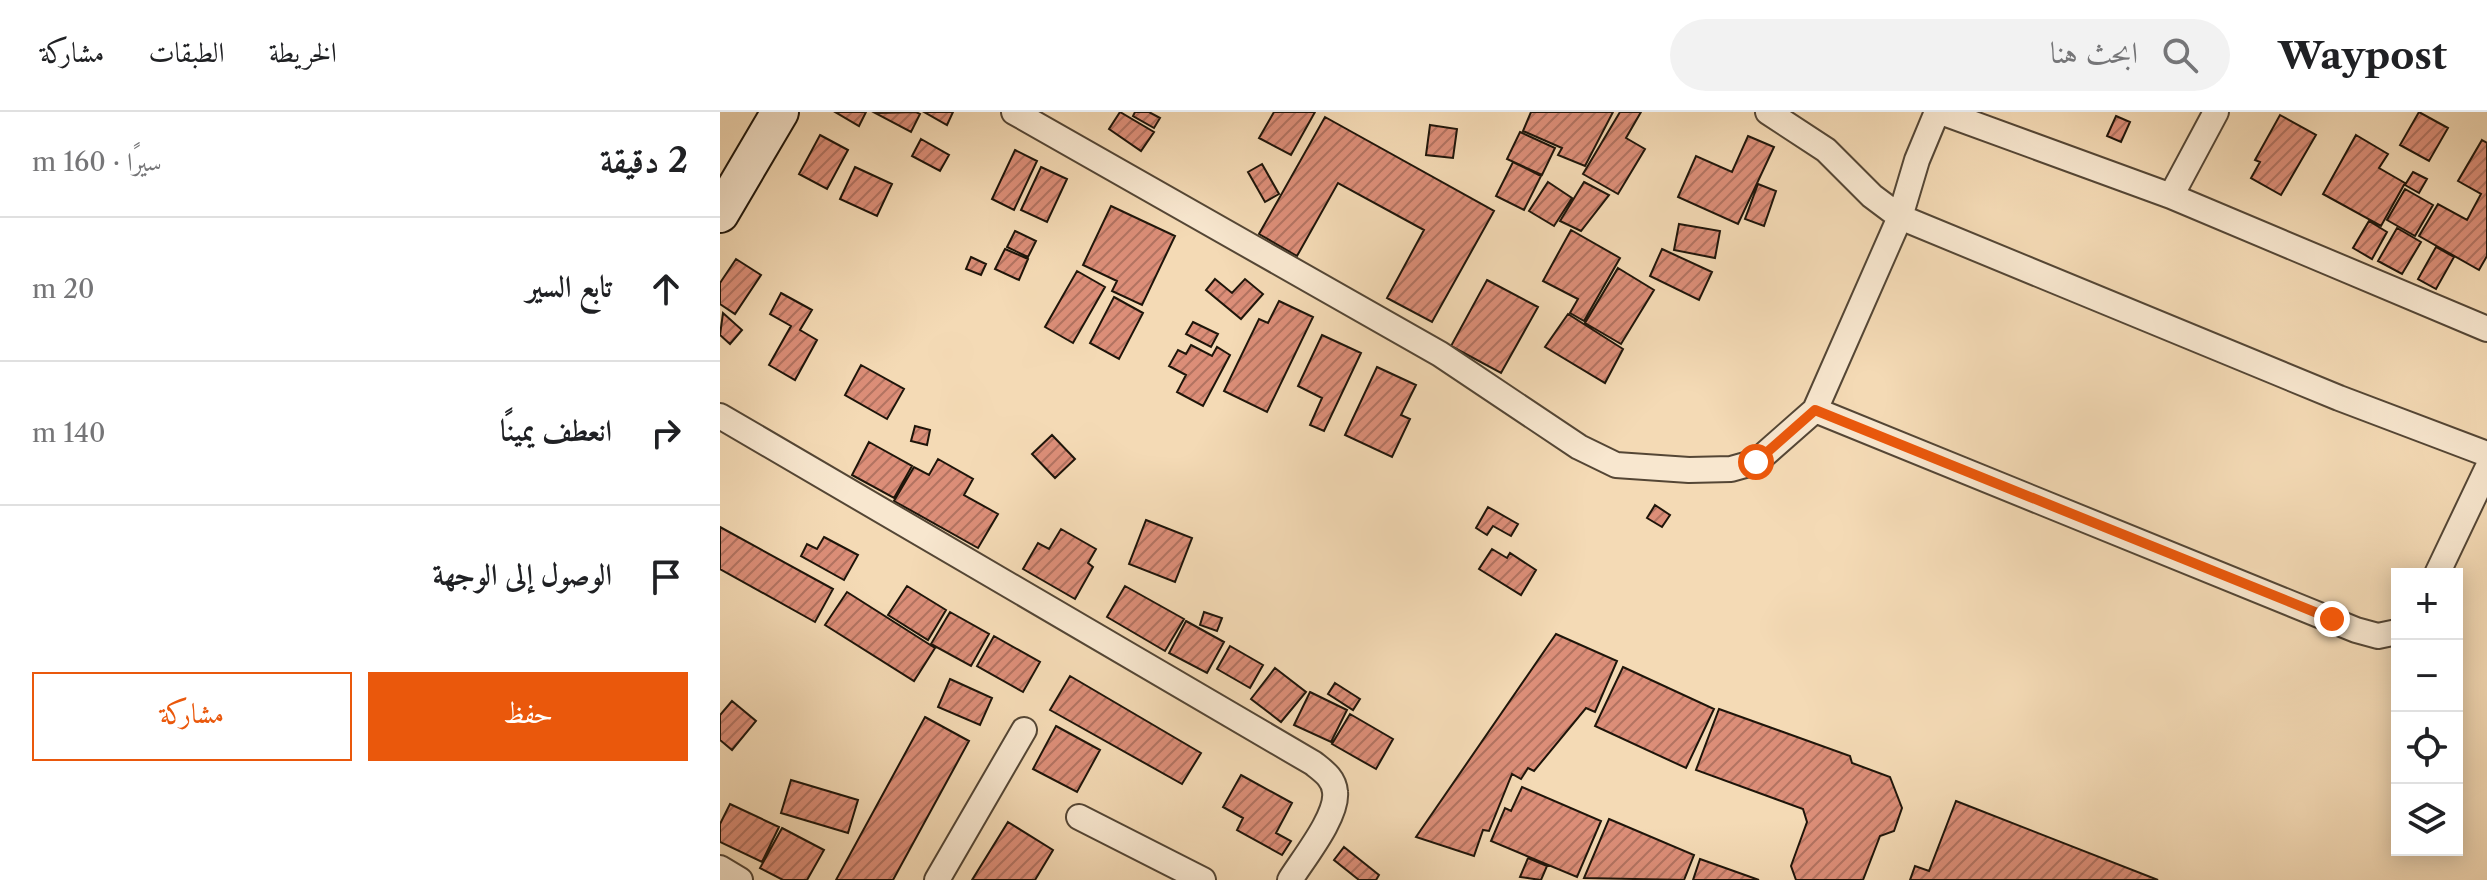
<!DOCTYPE html>
<html lang="ar">
<head>
<meta charset="utf-8">
<style>
	:root { --surface:#fff; --page:#f2f2f2; --text:#202124; --muted:#757577; --line:#e0e0e0; --accent:#ea580c }
	body { margin:0; font-family:"Libre Caslon Text",Amiri,serif; background:var(--page); color:var(--text); direction:rtl }
	.controls { position:absolute; right:24px; bottom:24px; display:grid; overflow:hidden; border-radius:0px; box-shadow:0 4px 20px #0003 }
	.controls button { width:72px; height:72px; display:grid; place-items:center; padding:0; border:0; border-bottom:2px solid var(--line); background:var(--surface); color:var(--text); font:40px sans-serif }
	.stop { position:absolute; width:24px; height:24px; margin:-18px; border:6px solid #ea580c; border-radius:50%; background:#fff }
	.stop.end { background:#ea580c; border-color:#fff; box-shadow:0 2px 8px #0008 }
	.list { margin:0; padding:0; list-style:none }
	h2 { display:flex; justify-content:space-between; align-items:center; height:104px; margin:0; padding:0 32px; font-size:34px }
	h2 small { font-size:26px; font-weight:400; color:var(--muted) }
	.list li { display:grid; grid-template-columns:52px 1fr auto; gap:24px; align-items:center; box-sizing:border-box; height:144px; padding:0 32px; border-top:2px solid var(--line) }
	.list b { display:block; font-size:30px; white-space:nowrap }
	.list em { font-size:26px; font-style:normal; color:var(--muted) }
	.actions { display:flex; gap:16px; padding:24px 32px }
	.actions a { flex:1; padding:18px 0; border:2px solid var(--accent); border-radius:0px; text-align:center; font-size:28px; color:var(--accent) }
	.actions .main { background:var(--accent); color:#fff }
	.icon { flex:none; width:44px; height:44px; fill:none; stroke:currentColor; stroke-width:2; stroke-linecap:round; stroke-linejoin:round }
	.map { position:relative; flex:none; width:1767px; height:768px; overflow:hidden; direction:ltr }
	header { display:flex; align-items:center; gap:48px; box-sizing:border-box; height:112px; padding:0 40px; background:var(--surface); border-bottom:2px solid var(--line) }
	header strong { font-size:38px }
	nav { display:flex; gap:44px; margin-inline-start:auto; font-size:28px }
	.search { width:560px; height:72px; background:var(--page); display:flex; align-items:center; gap:20px; box-sizing:border-box; padding:0 28px; border-radius:44px; color:var(--muted); font-size:30px }
	main { display:flex }
	aside { flex:1; background:var(--surface) }
	.map>svg:first-child { display:block }
	.building { fill:url(#building-hatch); stroke:#1e150a; stroke-width:2 }
	.lines { fill:none; stroke-linecap:round; stroke-linejoin:round }
	.street-casing { stroke:#544635; stroke-width:28 }
	.secondary-casing { stroke:#1e150a; stroke-width:40 }
	.street { stroke:#f8e7cf; stroke-width:24 }
	.secondary { stroke:#f8e7cf; stroke-width:36 }
	.route { stroke:#ea580c; stroke-width:10 }
</style>
</head>
<body>
<header>
<strong>Waypost</strong>
<div class="search"><svg class="icon" aria-label="search" viewBox="0 0 24 24"><circle cx="10" cy="10" r="6"/><path d="M15 15l6 6"/></svg>ابحث هنا</div>
<nav><a>الخريطة</a><a>الطبقات</a><a>مشاركة</a></nav>
</header>
<main>
<div class="map">
<svg width="1767" height="768" viewBox="0 0 1767 768">
	<defs>
		<pattern id="building-hatch" width="6" height="6" patternUnits="userSpaceOnUse" patternTransform="scale(2)"><rect width="6" height="6" fill="#dc8e78"/><path d="M-1 1l2-2M0 6l6-6M5 7l2-2" fill="none" stroke="#b27361"/></pattern>
	</defs>
	<rect width="100%" height="100%" fill="#f4dab5"/>
	<filter id="stains"><feTurbulence type="fractalNoise" baseFrequency=".0025" numOctaves="4"/><feColorMatrix values="0 0 0 0 .2 0 0 0 0 .09 0 0 0 0 .02 0 0 0 .5 -.17"/></filter>
	<radialGradient id="worn" r=".72"><stop offset=".6" stop-color="#630" stop-opacity="0"/><stop offset="1" stop-color="#630" stop-opacity=".3"/></radialGradient>
	<path class="building" d="M115 0H146L139 14Z
		M196 0 200 2 191 20 155 1Z
		M204 0H233L227 13Z
		M400 0 434 20 421 39 389 17Z
		M415 0H429L440 6 434 16 413 4Z
		M554 0H595L571 43 539 26Z
		M811 0H893L865 54 838 43 842 36 803 19Z
		M900 0H921L906 26 925 37 898 82 863 62Z
		M1699 0 1728 16 1709 49 1680 33Z
		M1560 3 1596 23 1561 83 1531 66 1540 50 1535 48Z
		M1396 4 1410 10 1401 30 1387 24Z
		M605 5 774 99 712 210 667 186 704 118 618 71 577 144 539 122Z
		M710 13 737 17 733 46 706 43Z
		M800 20 835 36 822 63 787 47Z
		M100 23 128 38 107 77 79 62Z
		M1636 23 1668 42 1659 56 1685 71 1661 114 1603 82Z
		M1028 24 1054 35 1018 112 958 85 976 44 1012 60Z
		M201 27 229 43 220 59 192 44Z
		M1762 28 1767 31V144L1759 158 1699 124 1718 92 1747 108 1761 82 1738 69Z
		M295 38 317 49 294 98 272 87Z
		M793 50 821 64 804 98 776 84Z
		M542 52 559 82 545 90 528 60Z
		M135 55 172 72 157 104 120 87Z
		M321 55 347 67 327 110 301 98Z
		M1693 60 1707 67 1699 81 1685 73Z
		M828 70 852 86 834 114 809 99Z
		M864 70 889 83 861 119 840 109Z
		M1038 72 1056 79 1044 114 1025 107Z
		M1685 77 1713 93 1695 124 1667 108Z
		M391 94 455 124 422 193 392 179 397 169 363 153Z
		M1649 109 1667 120 1652 147 1633 136Z
		M959 112 1000 119 995 146 954 138Z
		M1677 116 1701 130 1682 162 1658 149Z
		M851 118 900 146 864 209 850 201 858 187 823 169Z
		M295 119 316 129 308 145 287 135Z
		M1716 135 1734 145 1716 177 1698 167Z
		M285 137 308 147 299 168 275 157Z
		M942 137 992 160 979 188 930 164Z
		M251 145 266 152 261 163 246 157Z
		M16 147 41 163 15 202 0 192V171Z
		M898 156 934 178 901 232 865 211Z
		M357 159 385 175 353 231 325 215Z
		M495 167 512 181 525 167 543 182 521 207 486 178Z
		M767 168 818 195 781 261 731 234Z
		M61 181 92 198 80 218 97 228 75 268 49 253 71 214 50 202Z
		M394 185 423 201 399 247 370 231Z
		M559 189 593 205 547 300 504 279 539 207 548 211Z
		M3 201 22 218 10 232 0 223Z
		M848 202 903 237 885 271 825 235Z
		M473 210 498 222 491 235 466 222Z
		M602 223 641 241 604 319 590 313 602 286 578 274Z
		M471 233 492 244 497 235 510 243 483 294 457 280 466 263 449 254 458 238 466 242Z
		M141 253 184 277 167 307 125 283Z
		M657 255 696 273 681 303 690 307 672 345 625 323Z
		M195 314 210 318 207 333 191 329Z
		M332 323 355 347 335 366 312 342Z
		M149 330 192 354 174 386 132 363Z
		M218 347 253 367 244 383 278 402 258 436 174 389 194 355 209 363Z
		M935 393 950 403 942 415 927 406Z
		M768 395 798 412 791 424 773 414 767 423 756 416Z
		M426 408 472 426 455 470 409 452Z
		M0 415 113 477 95 510 0 457Z
		M341 417 376 437 368 451 373 455 355 487 303 457 318 431 329 437Z
		M104 425 138 443 124 468 81 444 87 432 97 437Z
		M772 437 787 446 790 441 816 458 801 483 759 457Z
		M187 474 226 498 208 528 168 503Z
		M405 474 464 507 445 539 387 505Z
		M127 480 215 536 194 569 105 513Z
		M230 500 269 522 251 554 211 532Z
		M484 500 502 506 497 519 480 513Z
		M466 509 504 530 487 561 449 541Z
		M836 522 897 549 875 600 866 596 814 659 808 656 801 667 792 662 769 719 763 718 754 744 696 725Z
		M274 524 320 550 303 580 257 554Z
		M510 534 543 553 530 576 497 557Z
		M903 555 994 597 966 656 875 614Z
		M555 556 586 580 561 610 531 587Z
		M350 564 481 641 462 672 330 598Z
		M230 567 272 586 260 613 218 595Z
		M615 571 640 587 633 598 608 582Z
		M590 580 627 598 611 630 574 613Z
		M12 589 36 609 12 638 0 628V603Z
		M999 597 1130 644 1132 651 1170 665 1182 696 1174 719 1160 724 1143 768H1076L1071 754 1087 710 1083 697 976 658Z
		M630 602 673 627 656 657 612 632Z
		M205 605 249 629 173 768H116Z
		M336 614 380 638 357 680 313 657Z
		M521 663 572 691 556 721 571 729 562 743 517 718 523 706 503 695Z
		M71 668 138 688 128 721 61 701Z
		M802 675 881 709 857 765 771 729 785 696 791 699Z
		M1236 689 1438 768H1190L1195 754 1209 759Z
		M10 692 59 715 42 750 0 730V712Z
		M889 707 974 743 964 768 864 766Z
		M288 710 333 738 315 768H252Z
		M62 716 104 738 87 768H63L40 756Z
		M624 735 659 763 656 768H639L614 748Z
		M808 746 827 754 821 768 800 765Z
		M980 747 1039 768H973Z"/>
	<g class="lines">
		<g class="street-casing">
			<path id="street" d="M294 0 720 242 859 335 896 353 969 358 1011 357 1036 350 1095 298 1180 105 1197 48 1217 0
				M1048 0 1106 38 1152 84 1180 105 1619 286 1767 342
				M1221 0 1451 84 1767 217
				M1451 84 1496 0
				M1095 298 1636 518 1658 524 1677 520
				M0 304 593 651C603 659 614 666 615 680 618 704 583 747 570 768
				M1717 462 1767 357
				M359 705 483 768
				M0 756 20 768
				M217 768 304 618"/>
		</g>
		<g class="secondary-casing">
			<path id="secondary" d="M0 102 60 0"/>
		</g>
		<use href="#street" class="street"/>
		<use href="#secondary" class="secondary"/>
	</g>
	<g class="lines">
		<path class="route" d="M1036 350 1095 298 1612 507"/>
	</g>
	<rect width="100%" height="100%" filter="url(#stains)"/>
	<rect width="100%" height="100%" fill="url(#worn)"/>
</svg>
<div class="controls">
<button>+</button>
<button>−</button>
<button><svg class="icon" aria-label="locate" viewBox="0 0 24 24"><circle cx="12" cy="12" r="6"/><path d="M12 2v4M12 18v4M2 12h4M18 12h4"/></svg></button>
<button><svg class="icon" aria-label="layers" viewBox="0 0 24 24"><path d="M12 4l9 5-9 5-9-5zM3 14l9 5 9-5"/></svg></button>
</div>
<div class="stop" style="left:1036px;top:350px"></div>
<div class="stop end" style="left:1612px;top:507px"></div>
</div>
<aside>
<h2>2 دقيقة<small>سيرًا · 160 m</small></h2>
<ul class="list">
<li><svg class="icon" aria-label="ahead" viewBox="0 0 24 24"><path d="M12 20V5M6 11l6-6 6 6"/></svg><div><b>تابع السير</b></div><em>20 m</em></li>
<li><svg class="icon" aria-label="right" viewBox="0 0 24 24"><path d="M7 20v-9h11M14 6l5 5-5 5"/></svg><div><b>انعطف يمينًا</b></div><em>140 m</em></li>
<li><svg class="icon" aria-label="arrive" viewBox="0 0 24 24"><path d="M6 21V4h12l-3 4 3 4H6"/></svg><div><b>الوصول إلى الوجهة</b></div></li>
</ul>
<div class="actions"><a class="main">حفظ</a><a>مشاركة</a></div>
</aside>
</main>
</body>
</html>
